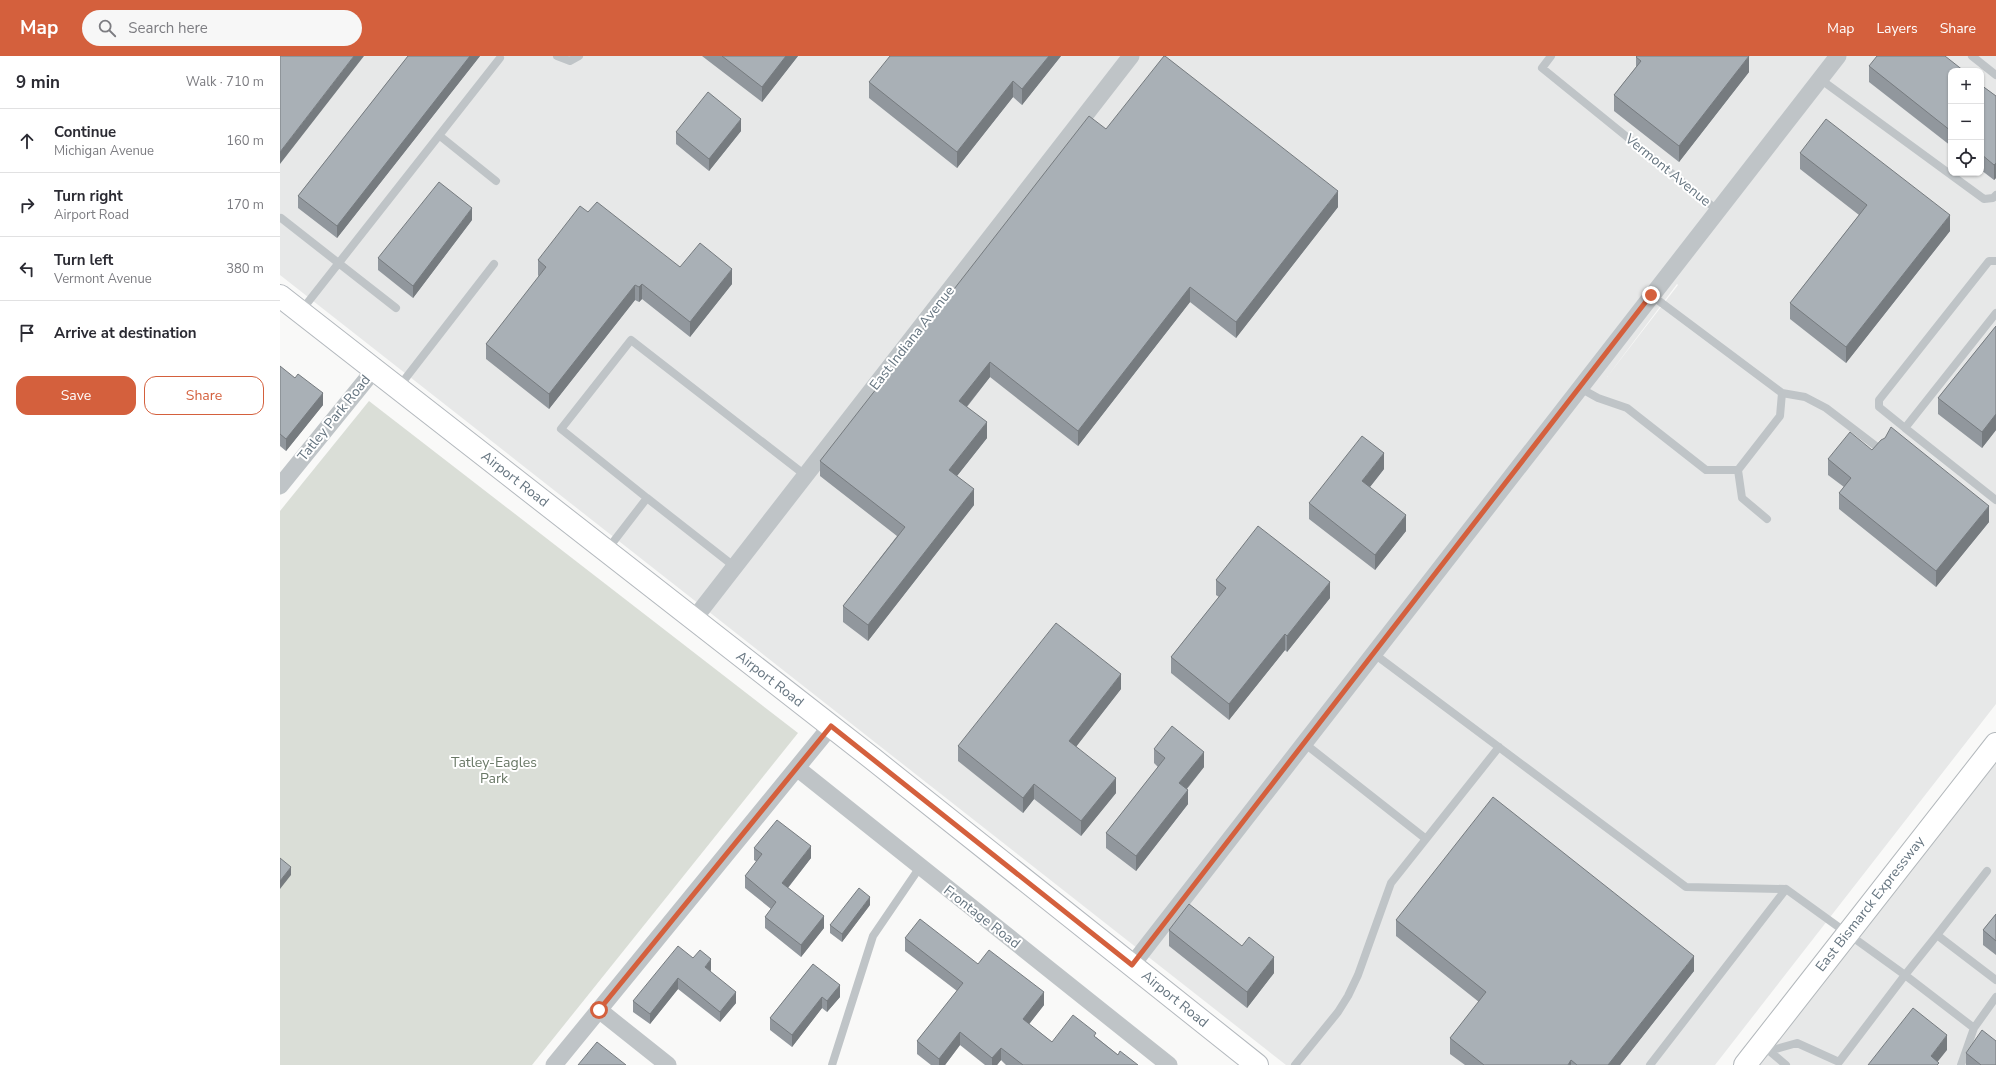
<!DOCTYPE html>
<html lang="en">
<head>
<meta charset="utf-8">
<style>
	:root { --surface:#fff; --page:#f7f7f7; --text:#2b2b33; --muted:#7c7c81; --line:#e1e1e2; --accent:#d4603d }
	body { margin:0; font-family:"Nunito Sans",sans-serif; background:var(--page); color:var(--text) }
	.controls { position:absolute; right:12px; top:12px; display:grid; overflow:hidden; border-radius:8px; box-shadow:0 1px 3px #0004 }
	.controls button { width:36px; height:36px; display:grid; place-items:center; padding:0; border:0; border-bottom:1px solid var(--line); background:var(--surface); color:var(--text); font:20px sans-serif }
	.stop { position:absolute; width:12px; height:12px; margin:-9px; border:3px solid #d4603d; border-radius:50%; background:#fff }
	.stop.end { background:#d4603d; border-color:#fff; box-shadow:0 1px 4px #0008 }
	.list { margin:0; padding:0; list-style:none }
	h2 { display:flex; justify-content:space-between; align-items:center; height:52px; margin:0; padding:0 16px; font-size:17px }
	h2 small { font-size:13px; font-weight:400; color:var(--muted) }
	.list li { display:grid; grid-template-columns:26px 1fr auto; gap:12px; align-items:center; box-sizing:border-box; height:64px; padding:0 16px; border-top:1px solid var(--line) }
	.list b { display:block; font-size:15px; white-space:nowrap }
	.list p { margin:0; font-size:13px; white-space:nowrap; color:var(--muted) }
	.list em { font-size:13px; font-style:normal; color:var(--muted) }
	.actions { display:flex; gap:8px; padding:12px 16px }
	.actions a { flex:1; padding:9px 0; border:1px solid var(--accent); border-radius:12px; text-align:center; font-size:14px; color:var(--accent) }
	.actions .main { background:var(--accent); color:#fff }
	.icon { flex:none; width:22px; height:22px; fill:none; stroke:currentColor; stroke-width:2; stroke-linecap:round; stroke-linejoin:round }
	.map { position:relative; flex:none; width:1716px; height:1009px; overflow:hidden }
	header { display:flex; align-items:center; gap:24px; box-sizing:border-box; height:56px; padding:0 20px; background:var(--accent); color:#fff }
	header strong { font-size:19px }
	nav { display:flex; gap:22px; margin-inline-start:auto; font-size:14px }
	.search { width:280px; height:36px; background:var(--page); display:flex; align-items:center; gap:10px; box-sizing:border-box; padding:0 14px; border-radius:22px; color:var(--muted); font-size:15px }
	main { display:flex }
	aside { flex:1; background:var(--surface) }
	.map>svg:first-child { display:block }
	.built { fill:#e7e8e8; fill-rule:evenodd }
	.green { fill:#daded7 }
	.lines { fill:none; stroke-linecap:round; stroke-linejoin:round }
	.secondary-casing { stroke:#b4b9be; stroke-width:24 }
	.primary-casing { stroke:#b3b8bc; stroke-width:24 }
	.lane { stroke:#bfc4c7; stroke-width:8 }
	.street { stroke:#bfc4c7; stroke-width:17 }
	.secondary { stroke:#fff; stroke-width:22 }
	.primary { stroke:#fff; stroke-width:22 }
	.wall { fill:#91979d }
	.shaded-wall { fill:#767b7f }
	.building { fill:#a9b0b6; stroke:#767b7f }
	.route { stroke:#d4603d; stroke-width:5 }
	.labels { text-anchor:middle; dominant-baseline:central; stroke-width:4; stroke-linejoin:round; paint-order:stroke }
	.street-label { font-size:14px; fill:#667580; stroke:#fff }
	.park-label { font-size:14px; fill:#697866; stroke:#fff }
</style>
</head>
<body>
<header>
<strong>Map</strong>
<div class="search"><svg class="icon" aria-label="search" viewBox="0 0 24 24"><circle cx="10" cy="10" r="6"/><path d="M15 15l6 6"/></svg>Search here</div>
<nav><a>Map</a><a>Layers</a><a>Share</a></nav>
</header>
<main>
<aside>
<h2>9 min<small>Walk · 710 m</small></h2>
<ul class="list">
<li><svg class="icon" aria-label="ahead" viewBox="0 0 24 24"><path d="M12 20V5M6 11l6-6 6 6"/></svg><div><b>Continue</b><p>Michigan Avenue</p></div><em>160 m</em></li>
<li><svg class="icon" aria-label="right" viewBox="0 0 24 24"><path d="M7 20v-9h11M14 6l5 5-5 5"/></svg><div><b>Turn right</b><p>Airport Road</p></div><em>170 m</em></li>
<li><svg class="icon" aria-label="left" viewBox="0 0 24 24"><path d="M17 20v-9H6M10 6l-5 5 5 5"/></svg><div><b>Turn left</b><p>Vermont Avenue</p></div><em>380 m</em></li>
<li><svg class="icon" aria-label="arrive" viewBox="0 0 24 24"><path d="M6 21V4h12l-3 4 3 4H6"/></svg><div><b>Arrive at destination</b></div></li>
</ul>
<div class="actions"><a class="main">Save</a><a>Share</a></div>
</aside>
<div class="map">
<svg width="1716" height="1009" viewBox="0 0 1716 1009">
	<rect width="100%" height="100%" fill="#f9f9f8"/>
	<path class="built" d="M0 0H1716V648L1435 1009H1006L0 219ZM1671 15H1701V117H1671ZM1397 228 1398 229 1327 321Z
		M1716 704V1009H1478Z"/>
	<path class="green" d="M89 345 518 677 252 1009H0V455Z"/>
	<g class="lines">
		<g class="secondary-casing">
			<path id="secondary" d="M0 240 593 703 977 1009"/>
		</g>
		<g class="primary-casing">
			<path id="primary" d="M1465 1009 1716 688"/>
		</g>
		<path class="lane" d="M277 0 290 5 299 0
			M1271 0 1262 12 1437 154
			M1692 0 1716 19
			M1540 23 1704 143 1713 142 1716 139
			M160 80 216 125
			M1 162 116 252
			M21 255 220 2
			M1716 257 1625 372 1716 444
			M118 332 214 208
			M1300 332 1318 342 1347 352 1426 414H1458L1500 360 1502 337 1371 239
			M1502 337 1525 341 1546 352 1601 394
			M1625 372 1599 351V344L1709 205H1716
			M1458 414 1462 442 1487 463
			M367 442 455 511
			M327 494 367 442 281 373 351 284 525 419
			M1093 597 1406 831 1506 833 1625 919 1559 1006 1517 987 1489 995
			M1024 687 1146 783
			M1657 879 1707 815
			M1716 924 1657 879 1625 919 1694 972 1716 941
			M1487 993 1506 1009
			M552 1009 593 880 640 811
			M1015 1009 1058 956 1068 940 1078 919 1111 827 1219 691
			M1370 1009 1506 833
			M1681 1009 1694 972"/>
		<path class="street" d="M0 430 94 314
			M414 563 851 0
			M517 712 889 1009
			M852 909 1558 0
			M319 954 388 1009
			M274 1009 551 670"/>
		<use href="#secondary" class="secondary"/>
		<use href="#primary" class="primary"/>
	</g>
	<path class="wall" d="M128 0H200L57 182 18 152V140Z
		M422 0H518L482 46Z
		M781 0 742 49 733 41 677 112 589 42V26Z
		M1356 1 1469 16 1399 106 1334 55V39L1356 11Z
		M1589 10 1671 15V90L1589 26Z
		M1701 29 1716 40V122L1714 124 1701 114Z
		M826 73 1058 151 956 282 910 246 798 390 710 321 687 351 707 382 677 420 694 449 588 585 563 566V550L617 480 540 420V405Z
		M461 75 429 115 396 88V76Z
		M1520 97 1670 175 1566 307 1510 263V247L1579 159 1520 113Z
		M308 156 400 211 452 228 410 281 362 243 359 246 355 244 269 353 206 303V288L259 221 258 219V204Z
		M192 164 133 242 98 214V202Z
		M1716 270V374L1702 392 1658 358V342Z
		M0 310 43 349 6 395 0 390Z
		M1592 394 1709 466 1656 531 1559 453V437L1564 431 1548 419V403Z
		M1104 413 1090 431 1126 475 1095 514 1029 463V447Z
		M936 524 1050 542 1007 596 1005 594 949 664 891 617V601L939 541 936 539Z
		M841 633 796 690 836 737 801 780 754 743 743 757 678 705V690Z
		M874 693 924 711 907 733 908 748 856 815 826 792V777L878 711 874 707Z
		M474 792 531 802 508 832 544 872 521 901 485 872V861L491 853 465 832V820L477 806 474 804Z
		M590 849 562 886 550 877V869Z
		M1716 858V899L1703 889V874Z
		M1116 864 1414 915 1340 1009H1185L1170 998V982L1199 946 1116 880Z
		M889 874 994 917 967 952 889 890Z
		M625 882 698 908 764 949 749 968 772 986 816 981 838 999 858 1009H726L721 1004 717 1009H705L680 989 665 1009H651L637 998V985L677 935 625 895Z
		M413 902 431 914 430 916 456 947 440 966 398 933 370 968 353 956V945Z
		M533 908 560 941 547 956 542 952 512 991 490 974V962Z
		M1686 997 1716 1009H1686Z"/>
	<path class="shaded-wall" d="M74 0H84L0 108V96Z
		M190 0H200L57 182V170Z
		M506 0H518L482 46V31Z
		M769 0H781L742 49V33Z
		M1469 0V16L1399 106V90Z
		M733 25V41L677 112V96Z
		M461 63V75L429 115V103Z
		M1716 107V122L1714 124V109Z
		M1058 135V151L956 282V266Z
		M192 152V164L133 242V230Z
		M1670 159V175L1566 307V291Z
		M452 213V228L410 281V266Z
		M362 228V243L359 246V231Z
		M355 229V244L269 353V338Z
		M910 231V246L798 390V375Z
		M710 306V321L679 360V345Z
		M43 337V349L6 395V383Z
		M1716 358V374L1702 392V376Z
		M707 366V382L669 430V414Z
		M1104 397V413L1082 441V425Z
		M694 433V449L588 585V569Z
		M1709 450V466L1656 531V515Z
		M1126 459V475L1095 514V499Z
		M1050 526V542L1007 596V580Z
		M1005 578V594L949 664V648Z
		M841 618V633L789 700V685Z
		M924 696V711L899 742V727Z
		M836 722V737L801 780V765Z
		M754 728V743L743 757V742Z
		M908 734V748L856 815V800Z
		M531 790V802L502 839V827Z
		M11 811V819L0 833V825Z
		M590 841V849L562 886V878Z
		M544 860V872L521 901V889Z
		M1414 900V915L1340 1009H1328Z
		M994 901V917L967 952V936Z
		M431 903V914L425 922V911Z
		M398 922V933L370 968V958Z
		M560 929V941L547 956V945Z
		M456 936V947L440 966V956Z
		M764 936V949L743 976V963Z
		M542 941V952L512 991V979Z
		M680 976V989L665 1009H659V1003Z
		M1667 979V994L1655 1009 1651 1000Z
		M721 992V1004L717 1009H712V1002Z
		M1291 1004V1009H1288Z"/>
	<path class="building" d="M0 0H74L0 96Z
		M128 0H190L57 170 18 140Z
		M442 0H506L482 31Z
		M610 0H769L742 33 733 25 677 96 589 26Z
		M884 0H885L1058 135 956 266 910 231 798 375 710 306 679 345 707 366 669 414 694 433 588 569 563 550 625 471 540 405 809 60 826 73Z
		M1357 0H1469L1399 90 1334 39 1361 5 1356 1Z
		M1597 0H1665L1684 15H1671V75L1589 10Z
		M1701 29 1716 40V107L1714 109 1701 98Z
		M428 36 461 63 429 103 396 76Z
		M1546 63 1670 159 1566 291 1510 247 1587 149 1520 97Z
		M159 126 192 152 133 230 98 202Z
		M317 146 400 211 420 187 452 213 410 266 362 228 359 231 355 229 269 338 206 288 266 211 258 204 300 150 308 156Z
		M1716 270V358L1702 376 1658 342Z
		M0 310 15 322 18 318 43 337 6 383 0 378Z
		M1611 371 1709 450 1656 515 1559 437 1571 422 1548 403 1570 376 1592 394 1601 384 1605 382Z
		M1082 380 1104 397 1082 425 1126 459 1095 499 1029 447Z
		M978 470 1050 526 1007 580 1005 578 949 648 891 601 946 532 936 524Z
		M776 567 841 618 789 685 836 722 801 765 754 728 743 742 678 690Z
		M892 670 924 696 899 727 908 734 856 800 826 777 885 702 874 693Z
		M1213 741 1414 900 1328 1009H1297L1291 1004 1288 1009H1204L1170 982 1206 936 1116 864Z
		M497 764 531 790 502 827 544 860 521 889 485 861 496 846 465 820 482 798 474 792Z
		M0 802 11 811 0 825Z
		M579 832 590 841 562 878 550 869Z
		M909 848 962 890 969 881 994 901 967 936 889 874Z
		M1716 858V885L1703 874Z
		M640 863 698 908 709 894 764 936 743 963 772 986 793 959 816 977 814 980 838 999 840 995 858 1009H743L721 992 712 1002 680 976 659 1003 637 985 683 927 625 882Z
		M398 890 413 902 420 894 431 903 425 911 456 936 440 956 398 922 370 958 353 945Z
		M533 908 560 929 547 945 542 941 512 979 490 962Z
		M1633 952 1667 979 1651 1000 1659 1007 1657 1009H1588Z
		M1702 974 1716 985V1009H1701L1686 997Z
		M317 986 346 1009H298Z"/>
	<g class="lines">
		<path class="route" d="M319 954 551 670 852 909 1371 239"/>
	</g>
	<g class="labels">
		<g class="street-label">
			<text transform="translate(1388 114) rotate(39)">Vermont Avenue</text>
			<text transform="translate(632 282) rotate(-52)">East Indiana Avenue</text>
			<text transform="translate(54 362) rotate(-51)">Tatley Park Road</text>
			<text transform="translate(235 423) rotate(38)">Airport Road</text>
			<text transform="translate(490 623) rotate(38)">Airport Road</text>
			<text transform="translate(1590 848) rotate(-52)">East Bismarck Expressway</text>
			<text transform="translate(702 861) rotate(38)">Frontage Road</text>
			<text transform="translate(895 943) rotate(39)">Airport Road</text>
		</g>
		<g class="park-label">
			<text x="214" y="706">Tatley-Eagles<tspan x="214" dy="16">Park</tspan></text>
		</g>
	</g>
</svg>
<div class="controls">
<button>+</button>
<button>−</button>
<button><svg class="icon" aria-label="locate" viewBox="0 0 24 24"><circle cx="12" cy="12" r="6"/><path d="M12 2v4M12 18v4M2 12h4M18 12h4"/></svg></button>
</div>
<div class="stop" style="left:319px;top:954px"></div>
<div class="stop end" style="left:1371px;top:239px"></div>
</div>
</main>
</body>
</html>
